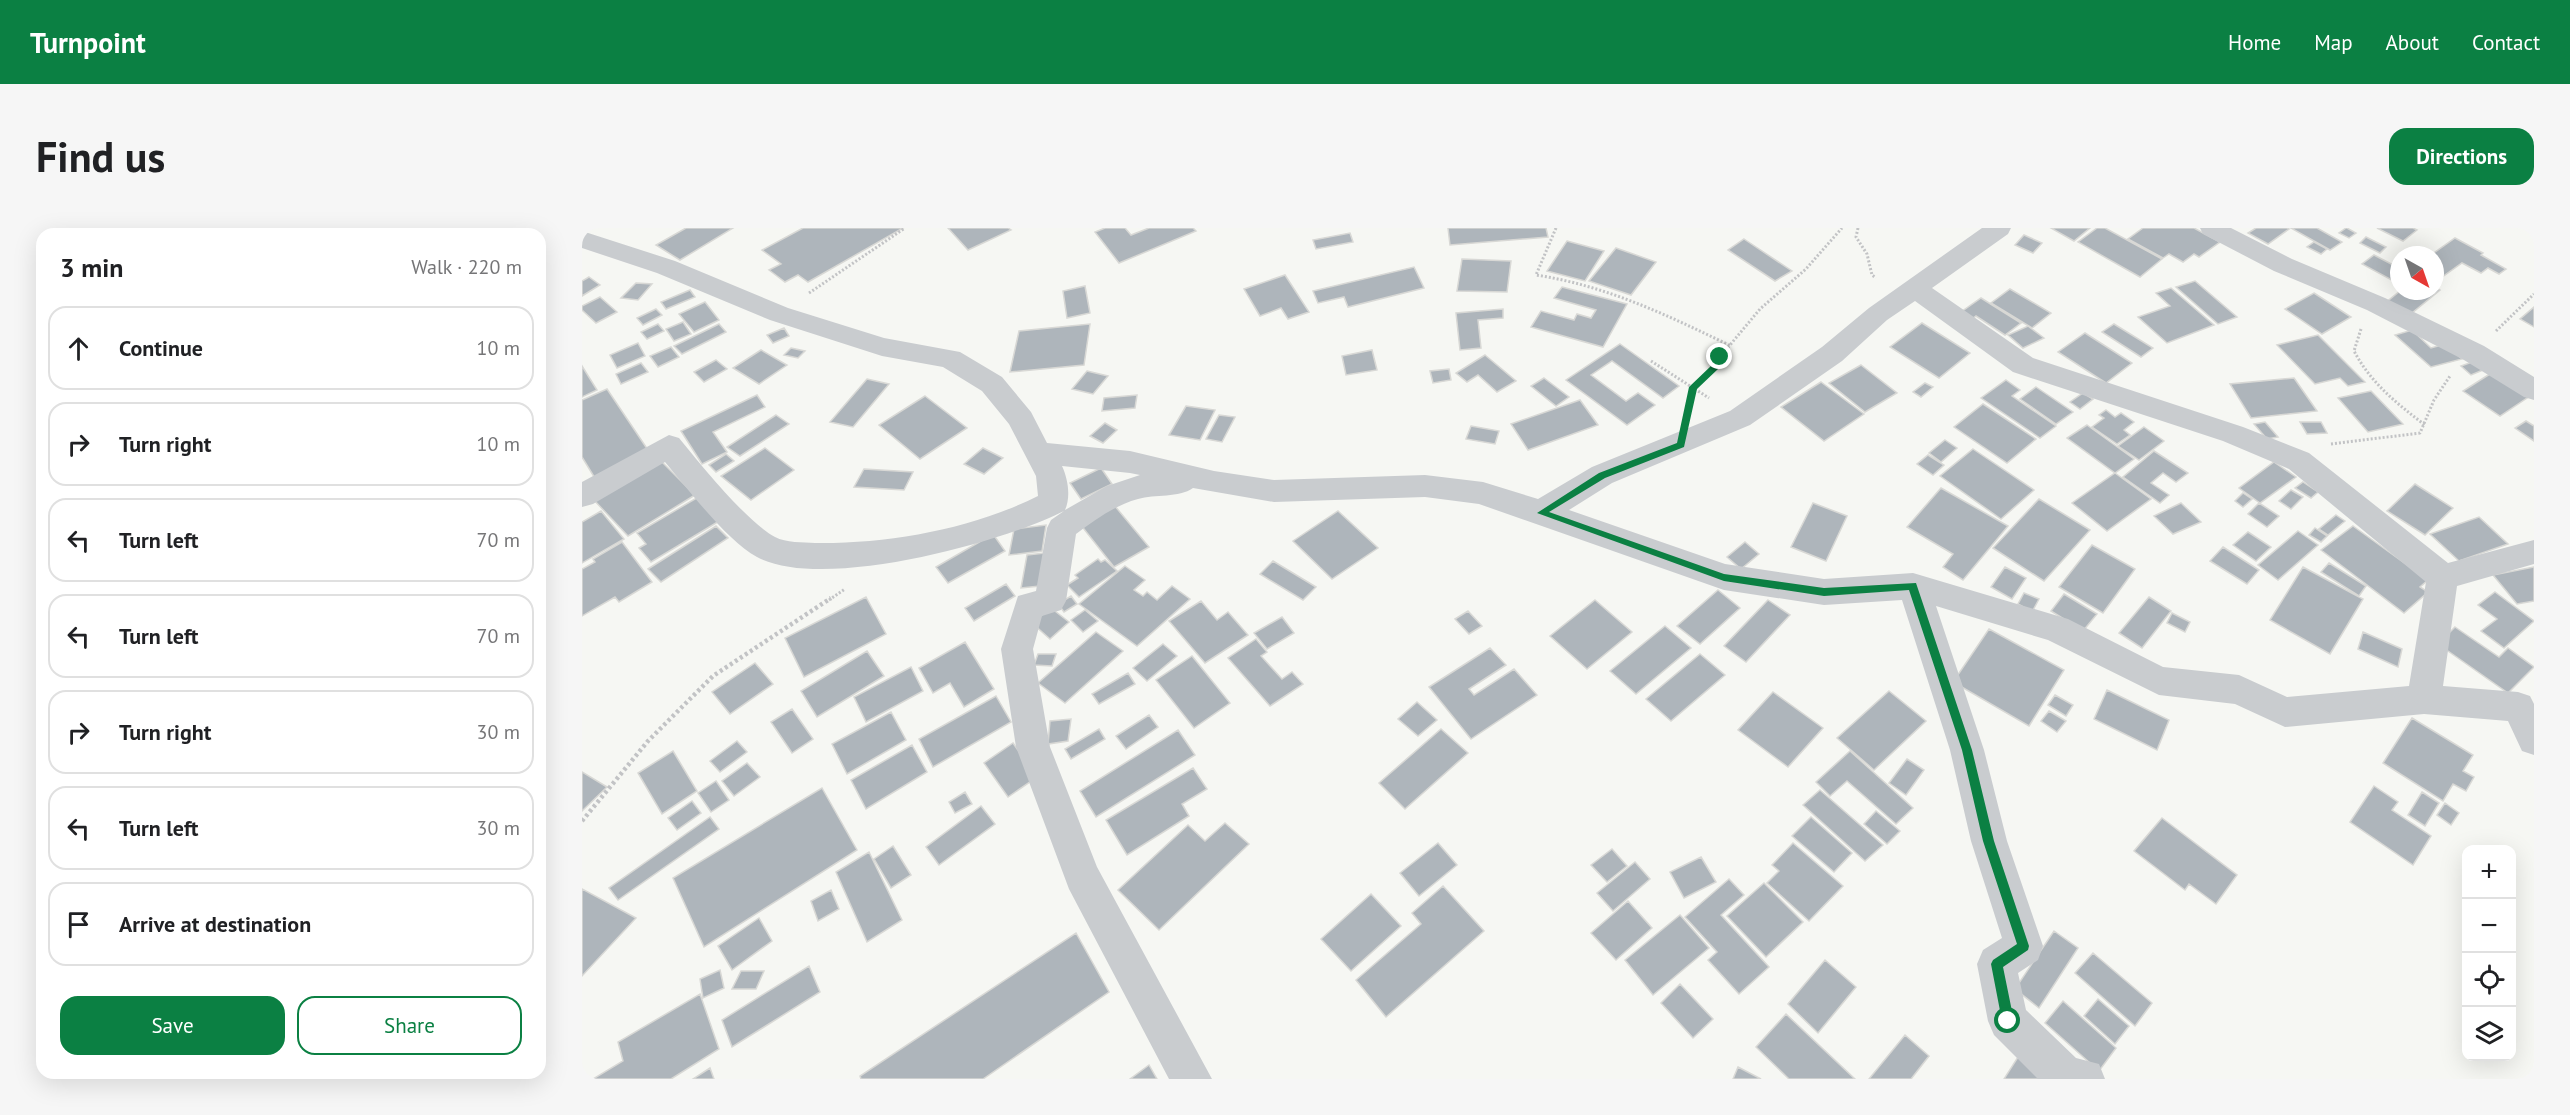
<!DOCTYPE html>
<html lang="en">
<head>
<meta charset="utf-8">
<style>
	:root { --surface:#fff; --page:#f6f6f6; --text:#202124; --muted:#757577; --line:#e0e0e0; --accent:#0b8043 }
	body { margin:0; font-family:"PT Sans",sans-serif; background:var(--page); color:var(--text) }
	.controls { position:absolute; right:18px; bottom:18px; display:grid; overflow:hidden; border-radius:12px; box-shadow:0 6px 24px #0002 }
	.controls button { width:54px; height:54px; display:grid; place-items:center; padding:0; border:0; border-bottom:2px solid var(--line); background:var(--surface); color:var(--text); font:30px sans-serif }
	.compass { position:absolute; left:1808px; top:18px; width:54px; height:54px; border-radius:50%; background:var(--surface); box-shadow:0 6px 24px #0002; rotate:140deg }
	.stop { position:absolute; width:18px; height:18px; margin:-14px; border:4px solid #0b8043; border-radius:50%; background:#fff }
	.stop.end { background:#0b8043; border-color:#fff; box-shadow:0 2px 6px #0008 }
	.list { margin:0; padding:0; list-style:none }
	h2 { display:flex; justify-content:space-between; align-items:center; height:78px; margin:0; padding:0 24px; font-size:26px }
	h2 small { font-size:20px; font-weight:400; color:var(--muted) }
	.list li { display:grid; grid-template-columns:39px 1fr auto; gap:18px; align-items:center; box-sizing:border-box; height:84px; margin:0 12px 12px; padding:0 12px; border:2px solid var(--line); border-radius:18px }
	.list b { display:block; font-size:22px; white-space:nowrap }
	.list em { font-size:20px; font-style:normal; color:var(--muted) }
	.actions { display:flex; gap:12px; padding:18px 24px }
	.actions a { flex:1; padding:14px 0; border:2px solid var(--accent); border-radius:18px; text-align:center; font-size:21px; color:var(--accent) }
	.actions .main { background:var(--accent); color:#fff }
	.icon { flex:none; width:33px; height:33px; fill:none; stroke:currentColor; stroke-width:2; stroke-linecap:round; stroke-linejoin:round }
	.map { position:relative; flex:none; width:1952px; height:851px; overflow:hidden; border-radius:18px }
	header { display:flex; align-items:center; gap:36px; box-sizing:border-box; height:84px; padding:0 30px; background:var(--accent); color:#fff }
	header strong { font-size:28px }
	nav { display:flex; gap:33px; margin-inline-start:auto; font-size:21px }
	.intro { display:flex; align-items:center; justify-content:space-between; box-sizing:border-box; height:144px; padding:0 36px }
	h1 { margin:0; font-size:42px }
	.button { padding:15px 27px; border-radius:18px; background:var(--accent); color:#fff; font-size:21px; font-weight:700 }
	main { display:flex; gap:36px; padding:0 36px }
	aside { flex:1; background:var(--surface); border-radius:18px; box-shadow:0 6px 24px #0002 }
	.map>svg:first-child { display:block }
	.building { fill:#aeb5bb; stroke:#d8d8d5; stroke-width:1.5 }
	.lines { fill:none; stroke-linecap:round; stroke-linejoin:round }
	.path-far1 { stroke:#c2c3c5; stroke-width:3; stroke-dasharray:2 2; stroke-linecap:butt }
	.path { stroke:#c2c3c5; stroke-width:4.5; stroke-dasharray:3 3; stroke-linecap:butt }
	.minor { fill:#c9cccf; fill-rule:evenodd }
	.route { fill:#0b8043 }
</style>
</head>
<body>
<header>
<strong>Turnpoint</strong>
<nav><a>Home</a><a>Map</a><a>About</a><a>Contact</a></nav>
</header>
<div class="intro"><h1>Find us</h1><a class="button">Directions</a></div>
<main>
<aside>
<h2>3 min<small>Walk · 220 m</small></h2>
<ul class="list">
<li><svg class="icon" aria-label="ahead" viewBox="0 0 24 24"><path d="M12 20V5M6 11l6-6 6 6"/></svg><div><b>Continue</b></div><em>10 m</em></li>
<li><svg class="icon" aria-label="right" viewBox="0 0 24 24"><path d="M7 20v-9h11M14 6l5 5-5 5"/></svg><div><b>Turn right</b></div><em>10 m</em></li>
<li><svg class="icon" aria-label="left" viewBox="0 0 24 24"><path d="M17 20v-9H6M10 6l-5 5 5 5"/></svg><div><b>Turn left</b></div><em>70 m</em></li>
<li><svg class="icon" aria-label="left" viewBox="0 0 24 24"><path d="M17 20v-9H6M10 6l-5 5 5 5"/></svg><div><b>Turn left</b></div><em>70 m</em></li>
<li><svg class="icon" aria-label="right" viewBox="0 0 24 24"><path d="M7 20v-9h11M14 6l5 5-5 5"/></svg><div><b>Turn right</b></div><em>30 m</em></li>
<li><svg class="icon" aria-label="left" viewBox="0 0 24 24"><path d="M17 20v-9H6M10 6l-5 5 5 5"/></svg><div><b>Turn left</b></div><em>30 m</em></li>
<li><svg class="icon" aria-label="arrive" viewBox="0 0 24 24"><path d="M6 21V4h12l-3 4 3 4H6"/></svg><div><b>Arrive at destination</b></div></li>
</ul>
<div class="actions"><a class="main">Save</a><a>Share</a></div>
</aside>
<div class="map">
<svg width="1952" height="851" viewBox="0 0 1952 851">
	<rect width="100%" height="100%" fill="#f6f7f3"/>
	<path class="building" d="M104 0H151L98 32 74 17Z
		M221 0H321L226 54 216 47 203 54 187 42 199 36 180 22Z
		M366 0H426L429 2 386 22Z
		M523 0H543L549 7 567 0H611L614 3 537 35 513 4Z
		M866 0H964L966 9 868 17Z
		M1469 0H1508L1492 13Z
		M1515 0H1523L1580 31 1558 49 1496 14Z
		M1561 0H1612L1638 14 1617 29 1612 26 1601 34 1587 26 1581 30 1546 11Z
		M1674 0H1705L1707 1 1686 16 1666 5Z
		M1709 0H1735L1760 14 1748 22Z
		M1764 0H1765L1774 5 1767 10 1757 5Z
		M1795 0H1831L1835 2 1821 13Z
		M768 5 771 14 734 21 731 12Z
		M1442 7 1460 15 1451 25 1433 17Z
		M1784 9 1804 19 1798 25 1778 15Z
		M1873 10 1901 25 1899 27 1924 41 1917 46 1906 40 1899 45 1880 35 1853 54V27H1849Z
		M1162 11 1210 43 1193 53 1146 22Z
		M985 13 1022 23 1003 53 965 43Z
		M1732 14 1745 21 1739 26 1725 19Z
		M1034 20 1074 34 1049 67 1007 53Z
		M1792 27 1817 40V56L1780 36Z
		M880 31 929 33 925 64 875 63Z
		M832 39 842 60 766 79 762 69 736 75 731 63Z
		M703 47 727 84 706 91 699 80 678 88 662 61Z
		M7 49 18 57 0 68V53Z
		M1613 53 1655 89 1636 96 1594 59Z
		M54 55 70 56 56 72 39 70Z
		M503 58 508 85 485 90 481 63Z
		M980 59 1045 76 1021 119 949 99 959 83 992 92 995 86 1009 90 1014 82 972 70Z
		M1853 59 1858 62 1825 89 1802 76 1818 63H1853Z
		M1589 60 1632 97 1585 115 1556 89 1588 78 1574 65Z
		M1428 61 1469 85 1450 100 1409 75Z
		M108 62 113 69 84 81 79 74Z
		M1732 65 1769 89 1740 106 1703 81Z
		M18 69 35 84 14 95 0 82V78Z
		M1399 70 1439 95 1423 107 1394 88 1390 91 1379 84Z
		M123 74 137 92 112 104 97 86Z
		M1952 79V99L1938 91Z
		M74 81 80 87 61 97 55 90Z
		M921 81V90L896 92 899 120 878 122 874 85Z
		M101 94 109 106 92 113 84 101Z
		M1340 95 1388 125 1357 150 1308 119Z
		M76 96 82 103 65 111 59 104Z
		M137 96 144 104 100 126 92 118Z
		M508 96 502 137 428 144 437 103Z
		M1532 96 1571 120 1559 129 1520 104Z
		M1446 98 1462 110 1441 120 1426 107Z
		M202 100 207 108 191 115 185 107Z
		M1830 102 1849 120 1863 116 1880 131 1849 139 1813 107Z
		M1503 105 1550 135 1524 155 1476 124Z
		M1736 107 1783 154 1766 158 1758 150 1733 156 1695 117Z
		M56 115 63 128 35 140 28 127Z
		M1038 116 1097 158 1081 170 1030 133 1009 147 1044 173 1056 165 1073 177 1045 197 984 152Z
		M89 119 97 129 76 139 68 128Z
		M209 120 223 123 216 130 202 127Z
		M179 122 205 137 177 156 151 140Z
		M790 122 795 142 764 147 760 128Z
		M903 127 934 153 915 164 896 147 885 154 874 145Z
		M134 132 145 141 122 154 112 144Z
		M1890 134 1901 142 1889 147 1879 138Z
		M59 135 66 144 39 156 34 146Z
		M1279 137 1315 165 1283 184 1247 155Z
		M0 138 15 162 0 169Z
		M867 141 869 152 851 155 848 143Z
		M505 143 526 148 511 166 490 161Z
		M1911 144 1948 168 1918 188 1881 163Z
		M962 150 987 169 974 178 949 158Z
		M1712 150 1735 183 1669 190 1648 156Z
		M285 151 307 156 271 199 248 194Z
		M1424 152 1438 162 1430 168 1474 198 1458 210 1399 170Z
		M1239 154 1282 186 1242 213 1199 179Z
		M1343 155 1351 159 1339 169 1331 164Z
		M1454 159 1491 184 1474 196 1438 171Z
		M25 161 68 225 14 252 0 229V172Z
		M1789 163 1821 196 1786 204 1756 170Z
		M1501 165 1511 171 1498 181 1488 174Z
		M175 167 183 179 131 204 145 224 120 236 99 203Z
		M555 167 553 180 520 183 522 170Z
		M343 168 385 200 338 231 297 197Z
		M998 172 1016 197 946 222 929 196Z
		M1401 176 1454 211 1425 235 1372 199Z
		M604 178 633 182 618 212 587 207Z
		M1524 182 1533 189 1539 185 1552 194 1542 202 1548 207 1535 216 1510 199 1522 190 1517 187Z
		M194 187 207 196 158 228 145 219Z
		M637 187 653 189 640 214 624 211Z
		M1944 193 1952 198V213L1933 200Z
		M1683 194 1696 209 1685 211 1672 196Z
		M1718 194H1739L1745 205 1725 206Z
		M523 195 535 202 521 215 508 208Z
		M1505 197 1552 231 1533 245 1485 210Z
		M889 198 917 203 913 216 884 211Z
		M1562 199 1582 213 1557 232 1536 218Z
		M1363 212 1375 220 1359 234 1347 225Z
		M183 220 212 242 169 272 139 248Z
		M401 220 421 230 402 246 382 236Z
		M1391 221 1452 262 1419 291 1358 248Z
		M1572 223 1606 245 1594 254 1581 245 1569 255 1587 267 1578 275 1541 249Z
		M144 226 152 233 134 244 127 237Z
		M1346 227 1362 237 1351 247 1335 236Z
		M77 231 113 267 46 308 10 270Z
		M1692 234 1714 249 1678 275 1657 260Z
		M519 240 530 256 499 271 488 255Z
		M282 241 331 244 322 262 272 259Z
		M1533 245 1569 271 1525 303 1490 275Z
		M1721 254 1736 264 1729 270 1713 260Z
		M1833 256 1871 280 1843 307 1805 283Z
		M1359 260 1426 298 1381 352 1361 339 1371 326 1325 299Z
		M1709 262 1721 269 1709 281 1697 273Z
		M1661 265 1670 271 1661 279 1653 273Z
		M118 268 139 292 69 334 57 320 64 316 55 305Z
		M1457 271 1508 302 1462 353 1411 320Z
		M1231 275 1265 288 1244 333 1209 319Z
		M1599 275 1619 294 1591 306 1572 288Z
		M1677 275 1697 288 1685 299 1666 286Z
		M532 277 567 319 532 339 498 296Z
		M19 283 42 311 0 335V294Z
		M756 283 796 320 750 351 711 313Z
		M1754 287 1763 293 1746 307 1737 301Z
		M1897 289 1926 316 1877 333 1848 306Z
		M464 297 460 323 427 327 432 301Z
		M134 298 146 310 79 354 66 341Z
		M1771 298 1846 352 1838 359 1846 364 1822 385 1739 322Z
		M1733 300 1745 308 1739 314 1727 307Z
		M1716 303 1736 317 1696 352 1676 337Z
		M1666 304 1689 319 1674 333 1651 317Z
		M411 306 423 323 366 355 354 339Z
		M40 314 70 354 37 374 33 369 0 388V341L13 334 11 331Z
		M1163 314 1177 326 1159 341 1145 329Z
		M1510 317 1553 341 1521 385 1477 359Z
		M1641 319 1677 342 1665 356 1628 333Z
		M463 325 458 358 439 360 445 327Z
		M516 331 519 334 523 332 535 343 497 369 485 357 496 350 493 347Z
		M691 333 734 359 721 372 678 346Z
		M1747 335 1784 358 1777 368 1739 344Z
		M543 338 563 352 552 362 561 368 565 364 575 372 590 358 608 371 555 418 497 376Z
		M1423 339 1444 350 1430 371 1409 359Z
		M1721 339 1781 371 1748 426 1688 392Z
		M1952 339V373L1935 376 1911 347Z
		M424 356 433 368 392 393 383 380Z
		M1136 362 1158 380 1118 416 1095 398Z
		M1913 364 1952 393 1922 420 1899 403 1915 391 1896 377Z
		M1442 365 1457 371 1450 384 1436 376Z
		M1482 366 1515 386 1501 403 1469 383Z
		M489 368 495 376 482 384 476 376Z
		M284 369 304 406 222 449 203 410Z
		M1567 369 1589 383 1560 420 1537 405Z
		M1013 372 1050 404 1005 441 968 408Z
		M1186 372 1208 387 1164 434 1142 418Z
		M619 373 635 392 646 384 666 407 623 435 587 393Z
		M469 380 487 394 468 411 450 395Z
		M503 382 516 393 501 404 489 392Z
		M886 383 900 398 887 406 873 391Z
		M1590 385 1608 394 1603 404 1585 395Z
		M700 389 712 405 685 421 672 405Z
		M1083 398 1109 420 1054 466 1028 443Z
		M1873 399 1917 429 1926 420 1952 439 1926 465 1856 416Z
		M1407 401 1482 442 1447 498 1371 454Z
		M514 404 541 423 483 475 456 455Z
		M1781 404 1820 421 1816 439 1776 421Z
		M674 411 685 424 679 428 700 451 710 444 721 456 688 478 646 430Z
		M383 414 412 461 382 479 368 455 351 465 337 440Z
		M581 416 595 428 565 453 551 440Z
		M908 420 924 437 887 461 892 467 932 441 955 467 889 511 847 459Z
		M285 423 302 448 235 489 219 463Z
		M456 426H474L470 438 452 437Z
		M1118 426 1143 447 1089 493 1064 471Z
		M610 428 648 475 612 500 574 452Z
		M173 435 191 456 148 486 130 464Z
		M329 439 341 463 284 494 272 469Z
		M546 445 553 456 517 476 510 466Z
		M1525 462 1587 492 1575 522 1512 491Z
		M1307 463 1344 493 1292 542 1255 510Z
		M1191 464 1241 500 1206 539 1156 502Z
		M1473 467 1491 477 1484 488 1466 477Z
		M414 468 429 494 351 539 337 511Z
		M835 474 855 492 836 508 816 491Z
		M210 481 231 511 210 525 189 494Z
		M1467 483 1484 493 1475 504 1459 493Z
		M309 484 324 512 265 546 250 516Z
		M567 487 576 499 544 521 534 508Z
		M1830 490 1891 527 1881 543 1892 549 1884 563 1871 556 1861 573 1801 535Z
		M489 491 486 513 466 516 468 493Z
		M517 501 523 511 489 531 483 521Z
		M859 501 886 525 823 581 797 555Z
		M596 502 613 527 514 589 498 563Z
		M155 513 165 524 138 544 128 533Z
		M431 515 455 549 426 569 402 535Z
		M330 517 345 544 284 581 269 552Z
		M91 523 115 563 80 586 56 545Z
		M1268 523 1331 580 1314 596 1265 553 1248 568 1234 554Z
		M1325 531 1342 542 1324 567 1307 555Z
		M165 535 178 549 152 568 140 553Z
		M611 540 625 561 600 576 607 588 545 627 524 592Z
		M0 544 25 559 0 583Z
		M134 553 147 572 129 584 116 565Z
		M1792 558 1816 574 1810 582 1849 608 1831 637 1768 594Z
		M240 560 275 622 122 719 91 650Z
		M1238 562 1301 617 1283 633 1221 577Z
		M383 564 390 576 373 585 367 574Z
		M1840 564 1857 575 1843 598 1826 587Z
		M110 573 119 585 95 602 86 590Z
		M1863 575 1877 585 1869 597 1855 587Z
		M399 578 413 596 357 637 344 619Z
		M1294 583 1318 603 1305 616 1282 596Z
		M128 589 137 601 36 672 27 660Z
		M1229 589 1270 625 1252 644 1210 608Z
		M1580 590 1655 647 1634 676 1607 656 1603 662 1552 623Z
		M643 595 667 616 577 702 536 662 606 597 623 613Z
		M856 615 875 637 837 668 818 645Z
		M1211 615 1261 658 1227 693 1185 655 1197 643 1190 637Z
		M311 618 329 647 309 660 292 631Z
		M1030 621 1045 638 1025 654 1009 637Z
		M287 624 320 692 285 714 254 644Z
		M1119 629 1134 654 1102 670 1088 644Z
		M1053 634 1068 651 1031 683 1015 665Z
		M1147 651 1162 667 1139 687 1187 739 1157 766 1126 732 1135 724 1103 689Z
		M1182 655 1221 694 1184 729 1145 688Z
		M861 658 902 703 804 789 774 752 839 696 830 685Z
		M0 661 54 690 0 748Z
		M249 662 257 681 236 693 229 673Z
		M789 666 819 698 769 743 739 711Z
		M1046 673 1070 700 1034 732 1009 705Z
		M1098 687 1127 720 1071 767 1043 732Z
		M177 690 190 713 150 742 136 718Z
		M1472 703 1496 720 1457 780 1433 761Z
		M494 705 527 764 401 851H279L278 848Z
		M1511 725 1570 775 1553 798 1493 745Z
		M1243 732 1274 759 1236 805 1206 776Z
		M227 738 238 764 150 819 140 792Z
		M138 742 142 760 121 770 118 751Z
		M159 743H182L174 761H150Z
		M1098 756 1131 791 1111 810 1079 775Z
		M118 766 137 821 89 851H11L41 833 36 814Z
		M1516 771 1547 798 1533 816 1502 788Z
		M1481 773 1534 820 1517 843 1463 795Z
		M1204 786 1273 851H1207L1174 819Z
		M1323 807 1347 828 1329 851H1287Z
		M1436 829 1465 851H1422Z
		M567 837 575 851H548Z
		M1156 839 1179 851H1151Z
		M128 840 132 851H111Z"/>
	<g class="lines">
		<path class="path-far1" d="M974 0 954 47C1025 58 1085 87 1149 118
			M1276 0 1274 9 1285 26 1290 47 1294 50
			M227 65 323 0
			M1779 101 1772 123C1789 155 1814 175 1843 197
			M1914 103 1952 66
			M1069 133 1127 170
			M1107 177 1111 159 1134 139 1138 129 1178 81 1224 41 1260 0
			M1749 216 1838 205 1852 172 1868 148
			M247 372 263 361"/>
		<path class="path" d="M0 593 66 513 131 448 249 370"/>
		<path class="minor" d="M1400 0H1429L1426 6 1350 60 1451 130 1661 199 1727 225 1866 335 1952 312V336L1875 358 1861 458 1936 464 1948 468 1952 476V527L1940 523 1926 493 1842 486 1703 499 1653 476 1577 467 1466 412 1354 378 1402 522 1425 613 1461 718 1456 732 1436 745 1444 782 1494 830 1517 836 1523 851H1456L1412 807 1406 793 1395 736 1401 722 1420 710 1389 613 1368 522 1320 372 1242 377 1142 362 897 276 843 269 692 274 611 260C597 270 573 266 556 271 533 277 513 292 494 306L484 373 479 382 460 388 451 421 468 519 515 639 630 851H587L487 661 434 519 419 421 436 368 454 363 465 300 469 292 482 283C419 315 240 364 175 329 145 313 106 261 83 234L11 276 0 279V254L87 207 97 210C119 237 164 293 193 309 204 315 221 314 233 315 307 316 390 301 456 268L454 248 427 196 400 163 361 139 300 128 188 92 75 45 0 20V3L93 33 206 80 302 110 378 124 420 149 449 184 465 215 548 223 632 243 692 252 843 247 901 254 956 271 1010 239 1148 183 1240 119 1287 80ZM1333 73 1431 144 1641 213 1707 241 1844 354 1827 458 1705 469 1657 447 1581 439 1486 391 1331 345 1242 351 1143 336 987 282 1030 255 1168 197 1260 133 1305 92ZM480 238 548 245 558 247 525 258 483 282C489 269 486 251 480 238Z
			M1618 0H1649L1710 31 1803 70 1902 118 1952 149V172L1942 169 1882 132 1785 82 1692 43 1621 6Z"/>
	</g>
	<path class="route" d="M1135 127 1142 129 1136 141 1115 161 1102 219 1023 250 967 284 1142 346 1242 360 1334 355 1390 522 1412 613 1447 718 1446 722 1421 739 1432 793 1430 797 1426 799 1420 793 1409 736 1411 732 1435 716 1401 613 1380 522 1327 362 1242 368 1142 353 955 285 1017 245 1095 215 1107 159 1130 137Z"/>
</svg>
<div class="controls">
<button>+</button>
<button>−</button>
<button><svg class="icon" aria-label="locate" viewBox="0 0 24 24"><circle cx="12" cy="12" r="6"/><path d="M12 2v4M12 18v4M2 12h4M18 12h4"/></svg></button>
<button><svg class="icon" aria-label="layers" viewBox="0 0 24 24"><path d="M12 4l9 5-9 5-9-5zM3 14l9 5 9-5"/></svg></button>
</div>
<svg class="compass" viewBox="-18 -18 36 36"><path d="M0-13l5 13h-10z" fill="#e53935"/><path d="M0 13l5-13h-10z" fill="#757577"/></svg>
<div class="stop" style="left:1426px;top:793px"></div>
<div class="stop end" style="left:1138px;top:129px"></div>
</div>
</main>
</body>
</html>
